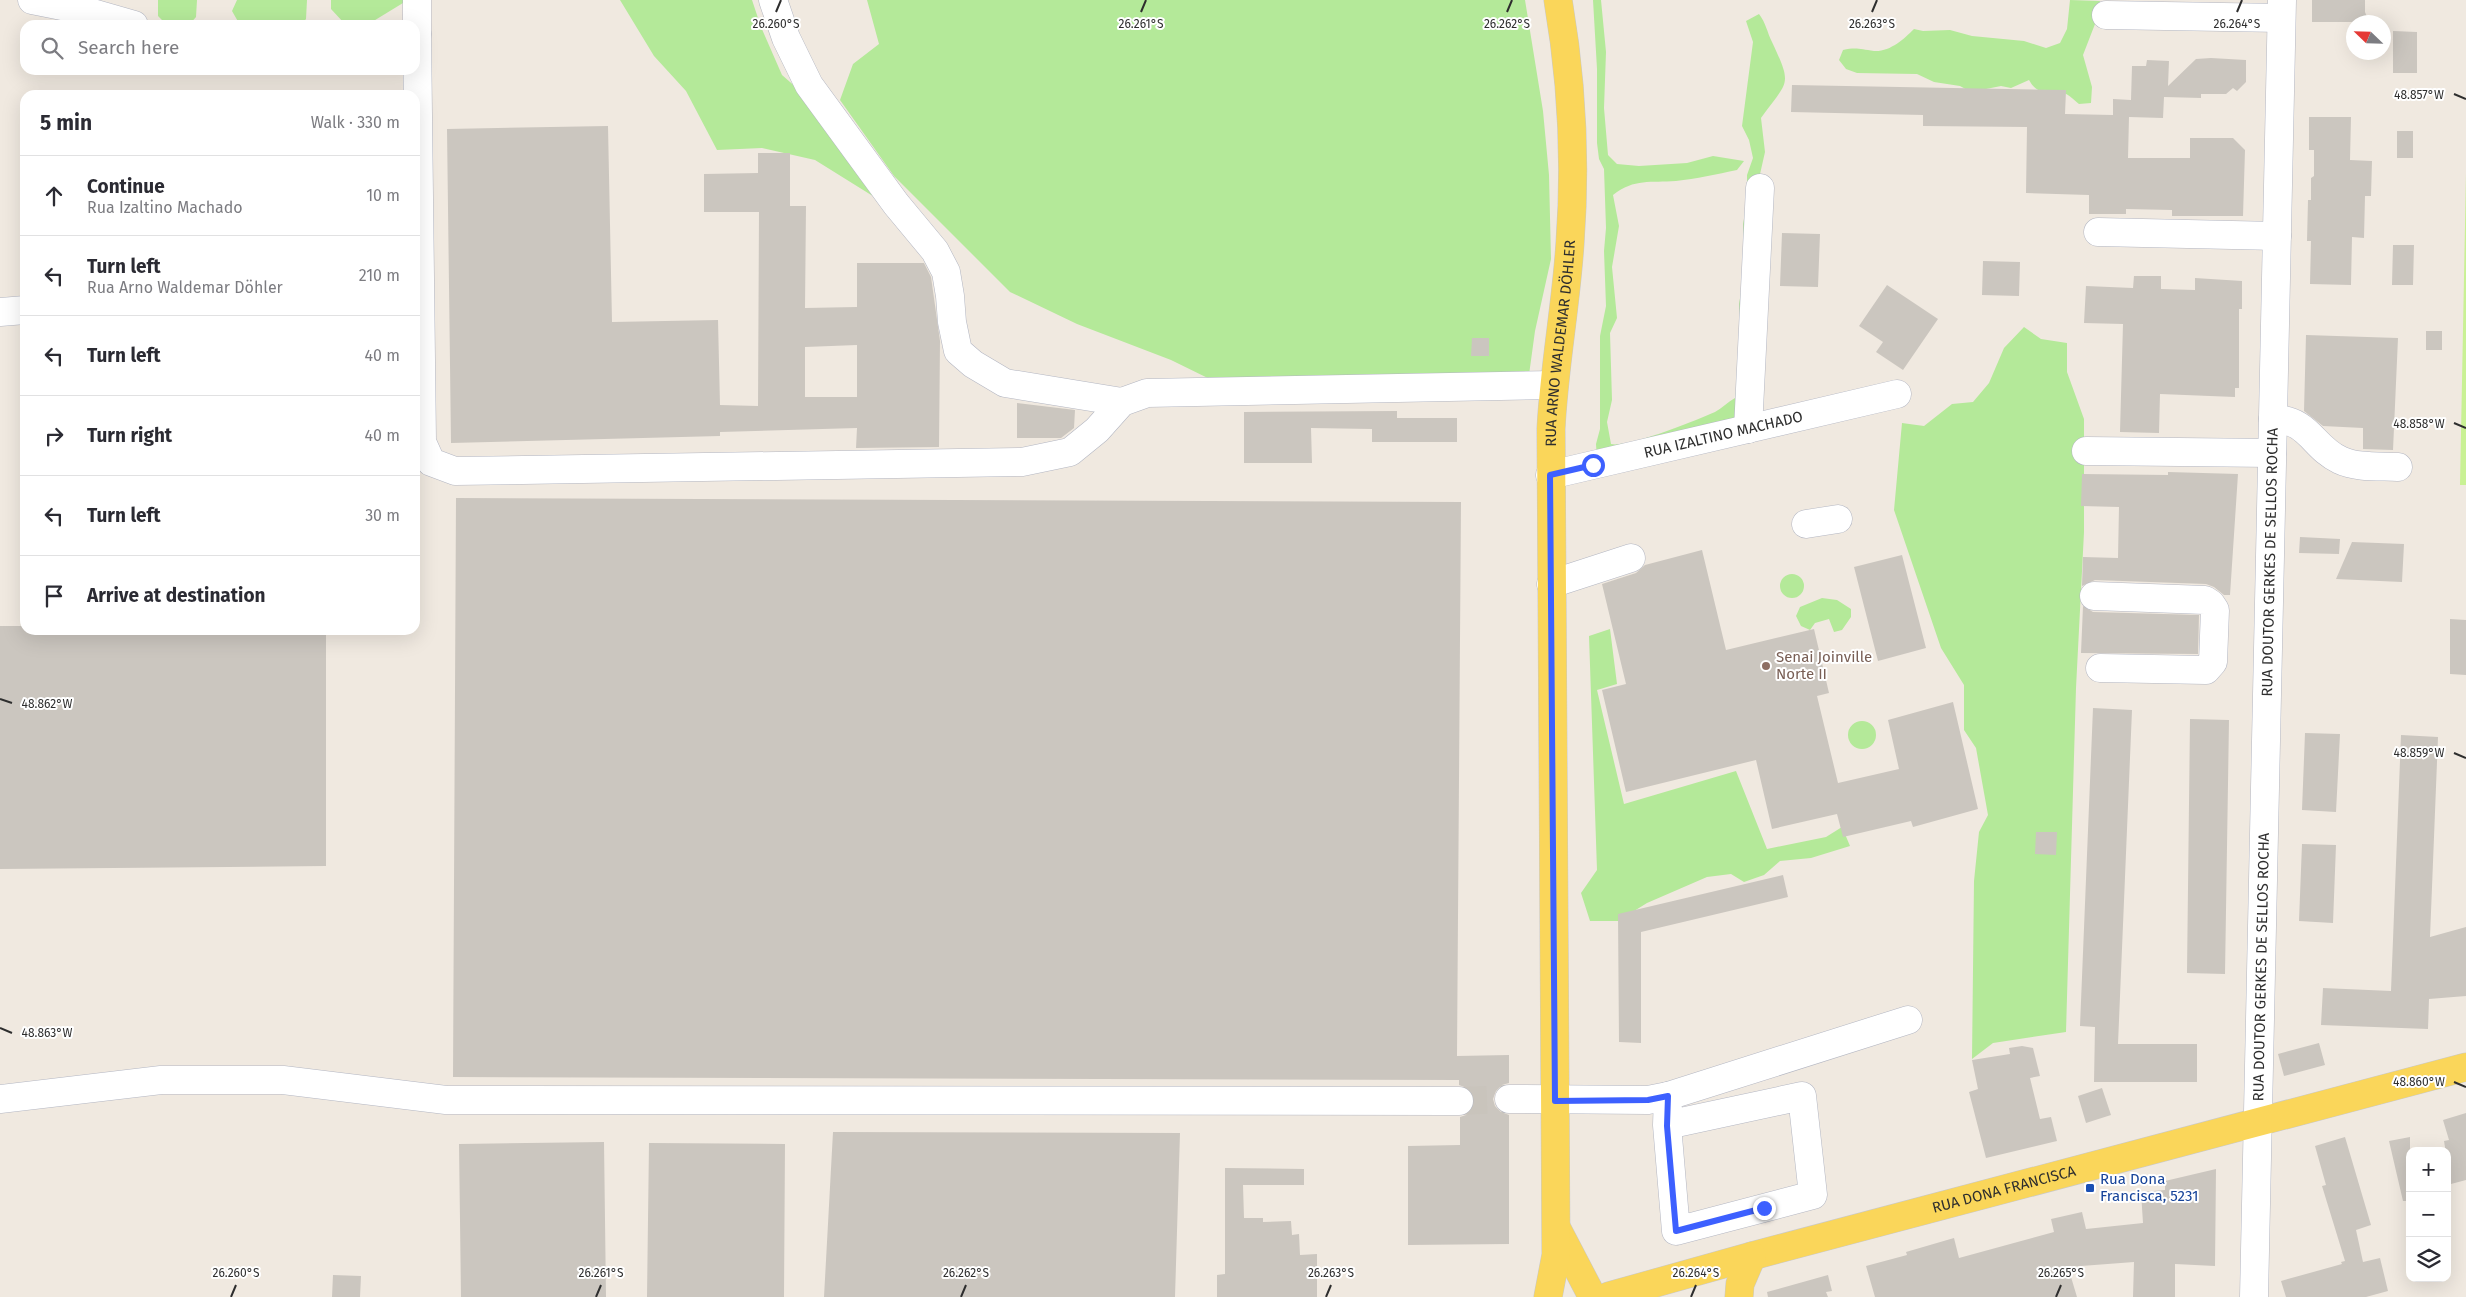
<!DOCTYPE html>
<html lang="en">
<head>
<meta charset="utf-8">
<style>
	:root { --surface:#fff; --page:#f7f7f7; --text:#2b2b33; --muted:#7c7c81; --line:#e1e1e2 }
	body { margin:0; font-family:"Fira Sans",sans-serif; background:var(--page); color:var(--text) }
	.controls { position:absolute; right:15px; bottom:15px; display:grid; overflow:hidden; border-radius:10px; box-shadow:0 5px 20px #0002 }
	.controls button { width:45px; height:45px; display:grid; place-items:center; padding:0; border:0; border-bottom:1px solid var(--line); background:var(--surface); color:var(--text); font:25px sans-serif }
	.compass { position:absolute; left:2346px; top:15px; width:45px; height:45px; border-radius:50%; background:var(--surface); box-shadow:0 5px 20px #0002; rotate:293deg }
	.stop { position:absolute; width:15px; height:15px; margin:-11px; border:4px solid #3d60ff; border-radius:50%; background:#fff }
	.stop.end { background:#3d60ff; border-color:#fff; box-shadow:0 1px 5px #0008 }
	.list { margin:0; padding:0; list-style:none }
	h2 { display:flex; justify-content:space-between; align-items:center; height:65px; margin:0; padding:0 20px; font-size:21px }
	h2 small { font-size:16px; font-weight:400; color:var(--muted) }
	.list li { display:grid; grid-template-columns:32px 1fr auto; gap:15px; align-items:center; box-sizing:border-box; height:80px; padding:0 20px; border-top:1px solid var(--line) }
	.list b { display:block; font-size:19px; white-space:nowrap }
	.list p { margin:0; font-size:16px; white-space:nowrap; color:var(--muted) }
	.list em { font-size:16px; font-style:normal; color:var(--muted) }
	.icon { flex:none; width:28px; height:28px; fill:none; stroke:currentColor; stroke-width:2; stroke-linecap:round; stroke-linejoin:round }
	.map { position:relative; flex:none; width:2466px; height:1297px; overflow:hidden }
	.search { position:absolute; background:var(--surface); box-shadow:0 5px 20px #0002; left:20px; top:20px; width:400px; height:55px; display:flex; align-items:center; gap:12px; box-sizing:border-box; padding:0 18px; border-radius:15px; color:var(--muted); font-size:19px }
	.panel { position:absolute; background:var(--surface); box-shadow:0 5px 20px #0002; left:20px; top:90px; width:400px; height:545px; border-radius:15px }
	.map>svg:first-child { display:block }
	.green { fill:#b4e999 }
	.pitch { fill:#c9f194 }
	.building { fill:#cbc6bf; fill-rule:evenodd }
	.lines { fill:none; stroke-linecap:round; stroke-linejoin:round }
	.minor-tunnel { stroke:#c9c4bc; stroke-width:28; stroke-dasharray:28 14; stroke-linecap:butt }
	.minor-casing { stroke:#b3b6c2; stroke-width:29 }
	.major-casing { stroke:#c9c9c9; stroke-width:29 }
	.minor { stroke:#fff; stroke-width:28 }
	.major { stroke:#fad65a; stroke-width:28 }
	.route { stroke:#3d60ff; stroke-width:6 }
	.ticks { fill:none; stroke:#2e2e2e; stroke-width:2 }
	.education-dot { fill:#8d6e63; stroke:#fff; stroke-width:2 }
	.transit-dot { fill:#1a4fb4; stroke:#fff; stroke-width:2 }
	.labels { text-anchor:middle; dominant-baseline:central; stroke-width:4; stroke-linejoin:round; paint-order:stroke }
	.street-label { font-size:15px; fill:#2e2e2e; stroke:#fff }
	.education-label { font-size:15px; fill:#785e54; stroke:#fff; text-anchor:start }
	.transit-label { font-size:15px; fill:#164399; stroke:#fff; text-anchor:start }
	.ticks-label { font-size:12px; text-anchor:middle; fill:#2e2e2e; stroke:#fff; stroke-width:4; stroke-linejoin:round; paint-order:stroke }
</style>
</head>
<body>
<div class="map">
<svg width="2466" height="1297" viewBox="0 0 2466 1297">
	<rect width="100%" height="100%" fill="#f0e9e0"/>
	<path class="green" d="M158 0H197L196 17 189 25H167L158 16Z
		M237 0H307L306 19 301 25H240L232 11Z
		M331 0H404L403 3 367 25 344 23 331 9Z
		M620 0H752L761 27 782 75 798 89 884 203 815 160 762 148 717 150 686 91 654 56Z
		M867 0H1525L1543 111 1549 175 1551 259 1535 331 1528 382 1222 385 1171 360 1077 324 1010 292 894 176 840 100 853 64 879 44Z
		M1593 0H1601L1606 52 1604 108 1608 155 1617 164 1639 166 1687 163 1713 156 1744 161 1737 170C1717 174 1696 179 1676 181 1650 183 1635 178 1613 195L1619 226 1612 267 1617 318 1610 333 1612 400 1607 422 1611 444C1628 448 1697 420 1715 412 1722 408 1728 402 1735 398L1742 348 1739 304 1745 270 1743 224 1747 203V175L1753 158 1749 140 1742 126 1753 42 1746 21 1759 14C1766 23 1767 32 1772 42 1793 87 1788 80 1761 118L1765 152 1758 183 1745 403 1734 420 1597 459 1596 444 1600 429V336L1606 306 1604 251 1606 228 1604 169 1599 159 1597 143V69Z
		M2070 0 2100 1 2095 24 2083 55 2092 87 2091 103 2079 104C2073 99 2066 91 2057 92 2044 92 2037 94 2029 80L2011 88 2001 86 1971 92 1960 86 1934 82 1917 74 1857 73 1846 69 1839 60 1843 50C1856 47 1860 49 1874 51 1890 52 1904 39 1914 29L1923 31 1950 30 1972 36 2024 41 2046 48 2060 43 2067 29Z
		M2024 327 2041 339 2067 343V372L2084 419V532L2076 688 2066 1032 1993 1043 1972 1059 1974 881 1979 832 1988 815 1976 748 1964 730V685L1941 648 1894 510 1902 423 1924 426 1952 404 1973 402 1989 383 2004 348Z
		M1780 586a12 12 0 1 1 24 0a12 12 0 1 1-24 0Z
		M1822 598 1837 600 1851 609V617L1842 630 1834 632 1829 619 1815 623 1810 630 1801 626 1796 616 1800 607Z
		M1610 629 1617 684 1597 690 1624 804 1736 771 1767 849 1826 837 1842 827 1850 846 1811 858 1780 861 1764 875 1744 882 1731 874 1707 877 1647 903 1618 921H1590L1581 893 1597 870 1589 636Z
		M1848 735a14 14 0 1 1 28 0a14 14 0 1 1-28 0Z"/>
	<path class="pitch" d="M2466 173V485H2460Z"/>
	<path class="building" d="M2312 0H2365V12L2369 22H2312Z
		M2393 31 2417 32V73H2393Z
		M2211 58 2246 60V82L2237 91 2233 88 2226 94H2201V98L2164 97 2163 118 2129 117 2128 158H2190V138H2233L2245 150 2243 216H2172V210L2126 209V214H2089V195L2026 193 2027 127 1923 126V115L1791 112 1792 85 2066 90 2065 114 2113 115V99L2131 100 2132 66H2146L2147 60 2169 61 2168 86 2196 59Z
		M2309 117H2351L2350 160 2372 161 2371 196H2365L2364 238 2352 237 2351 285 2310 284 2311 241H2307L2308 200H2311V178L2314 176V150H2309Z
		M608 126 612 322 718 320 720 405 758 406 759 212H704V174L758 173V153H790V206H806L805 308 857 307V263H924L931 277 940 341 939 447 856 448 857 428 720 432V436L451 443 447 129ZM857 345V397H805V347Z
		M2397 131H2413V158H2397Z
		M1782 233 1820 234 1818 287 1780 286Z
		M2393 245H2414L2413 285H2392Z
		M1983 261 2020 262 2019 296 1982 295Z
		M2134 276H2161V289L2195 290V278L2242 281V309H2239V388H2235V397L2160 394 2159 433 2120 432 2123 324 2084 323 2086 286 2133 288Z
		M1887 285 1938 319 1903 370 1876 352 1883 342 1859 326Z
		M2426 331H2442V350H2426Z
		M2306 335 2398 338 2393 450 2363 449V428L2323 426 2304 411Z
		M1472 338H1489V356H1471Z
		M1017 403 1075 410 1074 428 1061 438H1017Z
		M1397 411V418H1457V442H1372V429L1311 428 1312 463H1244V412Z
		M2168 472 2238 474 2230 595H2224L2214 587 2206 584 2095 580 2082 586 2083 557 2118 558 2119 507 2081 506 2082 474 2168 475Z
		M456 498 1461 502 1457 1056 1509 1055V1083L1502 1085 1496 1091 1493 1099 1495 1106 1501 1112 1509 1115V1244L1408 1245V1146L1460 1145V1117L1466 1115 1472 1109 1475 1101 1473 1094 1467 1088 1459 1085V1080L453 1077Z
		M2300 537 2340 539 2339 554 2299 553Z
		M2352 542 2404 544 2402 582 2336 579Z
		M1702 550 1726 650 1814 629 1829 693 1817 696 1838 783 1899 769 1888 720 1953 702 1978 809 1913 827 1911 821 1843 837 1837 814 1772 829 1756 760 1626 792 1602 690 1626 684 1602 584 1636 573 1645 565Z
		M1902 555 1926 648 1878 661 1854 567Z
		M2083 606 2093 612 2199 615 2198 654 2081 653Z
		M2450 619 2466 620V675L2450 674Z
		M0 626H25V630H326V866L0 869Z
		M2093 708 2132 710 2118 1044H2197V1082H2094L2095 1027 2080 1026Z
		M2190 719 2229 720 2225 974 2187 973Z
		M2305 733 2340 734 2336 812 2302 810Z
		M2401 735 2438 737 2430 937 2466 927V996L2429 999 2428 1029 2321 1025 2323 988 2391 991Z
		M2036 832H2057L2056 855 2035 854Z
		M2302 844 2336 845 2333 923 2299 921Z
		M1783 875 1788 897 1641 932V1043L1619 1042 1618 914Z
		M2319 1043 2325 1065 2284 1076 2278 1054Z
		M2022 1046 2033 1048 2040 1076 2030 1078 2040 1119 2051 1117 2057 1141 1986 1158 1969 1092 1978 1089 1972 1060 2010 1054 2009 1048Z
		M2102 1088 2111 1115 2086 1123 2078 1096Z
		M2466 1113V1180L2451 1184 2444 1141 2449 1140 2443 1120Z
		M833 1132 1180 1133 1175 1297H824Z
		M2345 1137 2371 1225 2356 1230 2363 1262 2380 1258 2388 1291 2366 1297H2286L2281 1281 2342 1264 2341 1262 2345 1261 2322 1186 2326 1185 2315 1146Z
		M2410 1137V1201H2403L2389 1141Z
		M604 1142 606 1297H461L459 1144Z
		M649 1143 785 1144 784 1297H647Z
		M1225 1168 1304 1169V1185H1243L1244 1218H1263V1222L1291 1221 1292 1235 1299 1234 1300 1255 1317 1254V1297H1217V1275L1225 1274Z
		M2216 1169 2215 1266 2175 1264V1297H2133L2134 1262 2068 1267 2077 1297H1875L1866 1266 1907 1255 1906 1252 1954 1238 1959 1258 2054 1232 2051 1219 2082 1212 2086 1229 2143 1223 2141 1192 2165 1190V1181Z
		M333 1275 361 1276 360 1297H332Z
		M1828 1275 1832 1291 1826 1292 1828 1297H1768L1767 1292Z"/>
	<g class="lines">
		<path class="minor-tunnel" d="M1459 1101 1509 1099"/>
		<g class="minor-casing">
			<g id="minor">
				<path d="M32 0 82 10 134 25"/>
				<path d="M773 0 786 38 809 85 896 204 935 251 946 272 950 296 952 322 958 351 973 364 1005 383 1122 402"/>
				<path d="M2106 15 2281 18"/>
				<path d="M415 34H417L422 442 431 462 455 471 1022 462 1070 452 1097 430 1122 402 1147 393 1553 385"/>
				<path d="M417 34V0"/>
				<path d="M2098 232 2277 236"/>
				<path d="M0 312 25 310"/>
				<path d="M2273 419C2310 420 2312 447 2340 460 2356 468 2380 466 2398 467"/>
				<path d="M1748 429 1760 188"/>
				<path d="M2086 451 2272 453"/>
				<path id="s1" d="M1550 475 1897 394"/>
				<path d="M1806 524 1838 519"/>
				<path d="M1551 584 1631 558"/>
				<path d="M2094 596 2205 600 2211 604 2215 610 2213 662 2206 670 2100 668"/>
				<path d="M0 1099 161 1080H283L446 1100 1459 1101"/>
				<path d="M1509 1099 1648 1100 1668 1096 1908 1020"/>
				<path d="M1667 1125 1802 1096 1813 1195 1676 1231 1667 1125 1668 1096"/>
				<path id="s2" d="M2254 1297 2282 0"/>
			</g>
		</g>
		<g class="major-casing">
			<g id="major">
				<path d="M1557 1229 1592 1296"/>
				<path id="s3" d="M1609 1296 1752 1256 2466 1067"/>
				<path id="s4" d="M1548 1297 1556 1255 1551 429C1554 367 1566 306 1570 243 1576 162 1572 81 1558 0"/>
				<path d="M1739 1297 1740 1284 1752 1256"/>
			</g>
		</g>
		<use href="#minor" class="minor"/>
		<use href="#major" class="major"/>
	</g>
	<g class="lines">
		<path class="route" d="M1593 465 1550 475 1555 1101 1648 1100 1668 1096 1667 1126 1676 1231 1764 1208"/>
	</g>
	<path class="ticks" d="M776 12 781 0M1141 12 1146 0M1507 12 1512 0M1872 12 1877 0M2237 12 2242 0M2454 94 2466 99M2454 423 2466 428M0 699 12 703M2454 753 2466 758M0 1028 12 1033M2454 1082 2466 1087M231 1297 236 1285M596 1297 601 1285M961 1297 966 1285M1326 1297 1331 1285M1691 1297 1696 1285M2056 1297 2061 1285"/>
	<circle class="education-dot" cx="1766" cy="666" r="5"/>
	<rect class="transit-dot" x="2085" y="1183" width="10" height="10" rx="2.5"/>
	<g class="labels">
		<g class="street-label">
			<text stroke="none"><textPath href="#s4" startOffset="955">RUA ARNO WALDEMAR DÖHLER</textPath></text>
			<text stroke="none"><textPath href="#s1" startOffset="178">RUA IZALTINO MACHADO</textPath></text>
			<text stroke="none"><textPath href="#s2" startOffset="735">RUA DOUTOR GERKES DE SELLOS ROCHA</textPath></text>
			<text stroke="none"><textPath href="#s2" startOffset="330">RUA DOUTOR GERKES DE SELLOS ROCHA</textPath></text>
			<text stroke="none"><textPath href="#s3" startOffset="409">RUA DONA FRANCISCA</textPath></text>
		</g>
		<g class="education-label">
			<text x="1776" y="657">Senai Joinville<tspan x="1776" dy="17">Norte II</tspan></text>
		</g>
		<g class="transit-label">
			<text x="2100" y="1179">Rua Dona<tspan x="2100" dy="17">Francisca, 5231</tspan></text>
		</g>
	</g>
	<g class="ticks-label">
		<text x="776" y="28">26.260°S</text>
		<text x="1141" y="28">26.261°S</text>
		<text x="1507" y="28">26.262°S</text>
		<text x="1872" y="28">26.263°S</text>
		<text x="2237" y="28">26.264°S</text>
		<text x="2419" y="99">48.857°W</text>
		<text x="2419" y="428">48.858°W</text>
		<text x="47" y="708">48.862°W</text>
		<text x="2419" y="757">48.859°W</text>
		<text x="47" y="1037">48.863°W</text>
		<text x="2419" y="1086">48.860°W</text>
		<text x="236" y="1277">26.260°S</text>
		<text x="601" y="1277">26.261°S</text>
		<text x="966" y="1277">26.262°S</text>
		<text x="1331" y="1277">26.263°S</text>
		<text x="1696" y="1277">26.264°S</text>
		<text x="2061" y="1277">26.265°S</text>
	</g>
</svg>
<div class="controls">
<button>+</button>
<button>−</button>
<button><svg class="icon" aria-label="layers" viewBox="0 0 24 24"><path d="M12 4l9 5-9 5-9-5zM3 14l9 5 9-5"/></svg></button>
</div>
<svg class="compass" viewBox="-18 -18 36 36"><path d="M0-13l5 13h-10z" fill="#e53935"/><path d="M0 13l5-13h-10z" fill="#7c7c81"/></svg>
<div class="stop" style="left:1593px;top:465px"></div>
<div class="stop end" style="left:1764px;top:1208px"></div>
<div class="search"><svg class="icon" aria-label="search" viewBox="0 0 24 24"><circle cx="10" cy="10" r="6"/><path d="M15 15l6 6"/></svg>Search here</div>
<section class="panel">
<h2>5 min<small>Walk · 330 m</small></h2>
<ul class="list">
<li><svg class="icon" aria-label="ahead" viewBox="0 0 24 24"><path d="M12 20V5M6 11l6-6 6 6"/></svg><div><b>Continue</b><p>Rua Izaltino Machado</p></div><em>10 m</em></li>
<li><svg class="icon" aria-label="left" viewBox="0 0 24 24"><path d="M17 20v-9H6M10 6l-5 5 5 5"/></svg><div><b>Turn left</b><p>Rua Arno Waldemar Döhler</p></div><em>210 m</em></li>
<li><svg class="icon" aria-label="left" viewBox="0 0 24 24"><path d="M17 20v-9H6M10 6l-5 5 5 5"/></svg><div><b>Turn left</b></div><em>40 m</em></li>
<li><svg class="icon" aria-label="right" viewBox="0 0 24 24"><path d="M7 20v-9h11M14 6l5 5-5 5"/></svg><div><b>Turn right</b></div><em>40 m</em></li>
<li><svg class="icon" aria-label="left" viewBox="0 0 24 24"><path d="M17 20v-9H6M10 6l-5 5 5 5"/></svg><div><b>Turn left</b></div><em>30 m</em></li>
<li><svg class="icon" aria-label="arrive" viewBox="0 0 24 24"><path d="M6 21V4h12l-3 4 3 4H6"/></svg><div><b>Arrive at destination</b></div></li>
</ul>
</section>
</div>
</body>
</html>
